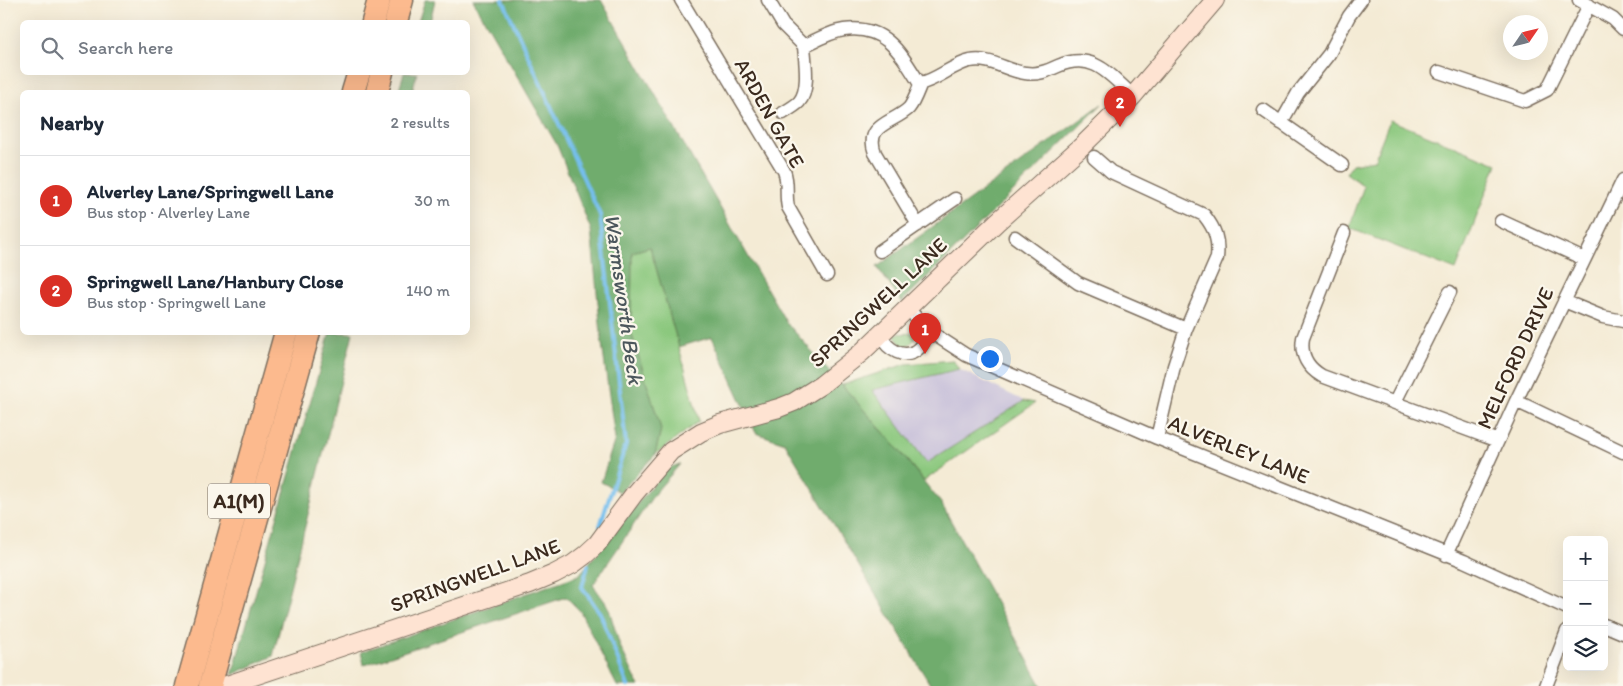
<!DOCTYPE html>
<html lang="en">
<head>
<meta charset="utf-8">
<style>
	:root { --surface:#fff; --page:#f6f6f7; --text:#1f2937; --muted:#747a83; --line:#e0e1e3; --accent:#d93025 }
	body { margin:0; font-family:Itim,sans-serif; background:var(--page); color:var(--text) }
	.controls { position:absolute; right:15px; bottom:15px; display:grid; overflow:hidden; border-radius:8px; box-shadow:0 5px 20px #0002 }
	.controls button { width:45px; height:45px; display:grid; place-items:center; padding:0; border:0; border-bottom:1px solid var(--line); background:var(--surface); color:var(--text); font:25px sans-serif }
	.compass { position:absolute; left:1503px; top:15px; width:45px; height:45px; border-radius:50%; background:var(--surface); box-shadow:0 5px 20px #0002; rotate:55deg }
	.you { position:absolute; left:989px; top:358px; width:18px; height:18px; margin:-12px; border:4px solid #fff; border-radius:50%; background:#1a73e8; box-shadow:0 0 0 8px #1a73e833 }
	.badge { display:grid; place-items:center; width:32px; height:32px; border-radius:50%; background:var(--accent); color:#fff; font-size:16px; font-weight:700 }
	.pin { position:absolute; translate:-50% -41px; filter:drop-shadow(0 1px 2px #0008) }
	.pin::after { content:''; position:absolute; top:26px; width:18px; height:15px; background:inherit; clip-path:polygon(0 0,100% 0,50% 100%) }
	.list { margin:0; padding:0; list-style:none }
	h2 { display:flex; justify-content:space-between; align-items:center; height:65px; margin:0; padding:0 20px; font-size:21px }
	h2 small { font-size:16px; font-weight:400; color:var(--muted) }
	.list li { display:grid; grid-template-columns:32px 1fr auto; gap:15px; align-items:center; box-sizing:border-box; height:90px; padding:0 20px; border-top:1px solid var(--line) }
	.list b { display:block; font-size:19px; white-space:nowrap }
	.list p { margin:0; font-size:16px; white-space:nowrap; color:var(--muted) }
	.list em { font-size:16px; font-style:normal; color:var(--muted) }
	.icon { flex:none; width:28px; height:28px; fill:none; stroke:currentColor; stroke-width:2; stroke-linecap:round; stroke-linejoin:round }
	.map { position:relative; flex:none; width:1623px; height:686px; overflow:hidden }
	.search { position:absolute; background:var(--surface); box-shadow:0 5px 20px #0002; left:20px; top:20px; width:450px; height:55px; display:flex; align-items:center; gap:12px; box-sizing:border-box; padding:0 18px; border-radius:8px; color:var(--muted); font-size:19px }
	.panel { position:absolute; background:var(--surface); box-shadow:0 5px 20px #0002; left:20px; top:90px; width:450px; height:245px; border-radius:8px }
	.map>svg:first-child { display:block }
	.industrial { fill:#c7c0d9 }
	.green { fill:#8bc87e; stroke:#63794e }
	.forest { fill:#70ac6d; stroke:#566b46 }
	.lines { fill:none; stroke-linecap:round; stroke-linejoin:round }
	.stream { stroke:#75bfee; stroke-width:4 }
	.street-casing { stroke:#7c6e5e; stroke-width:15 }
	.secondary-casing { stroke:#7c6e5e; stroke-width:20 }
	.highway-casing { stroke:#7c6e5e; stroke-width:25 }
	.street { stroke:#fff; stroke-width:12 }
	.secondary { stroke:#fee3d2; stroke-width:18 }
	.highway { stroke:#fcba8e; stroke-width:22 }
	.labels { text-anchor:middle; dominant-baseline:central; stroke-width:4.5; stroke-linejoin:round; paint-order:stroke }
	.shield { fill:#fbf7ec; stroke:#75685c; stroke-width:1 }
	.shield-label { font-size:20px; font-weight:bold; fill:#3b2a1e }
	.street-label { font-size:21px; fill:#3b2a1e; stroke:#fbf7ec }
	.water-label { font-size:22px; font-style:italic; fill:#4c575c; stroke:#fbf7ec }
</style>
</head>
<body>
<div class="map">
<svg width="1623" height="686" viewBox="0 0 1623 686">
	<rect width="100%" height="100%" fill="#fbf7ec"/>
	<filter id="ink" filterUnits="userSpaceOnUse"><feTurbulence type="fractalNoise" baseFrequency=".02" numOctaves="2"/><feDisplacementMap in="SourceGraphic" scale="10" xChannelSelector="R" yChannelSelector="G"/><feConvolveMatrix kernelMatrix="1 2 1 2 8 2 1 2 1" color-interpolation-filters="sRGB"/></filter>
	<filter id="wash" filterUnits="userSpaceOnUse"><feTurbulence type="fractalNoise" baseFrequency=".0096" numOctaves="4" result="noise"/><feDisplacementMap in="SourceGraphic" scale="20" xChannelSelector="R" yChannelSelector="G"/><feGaussianBlur stdDeviation="1.12" result="paint"/><feColorMatrix in="noise" values="0 0 0 0 0 0 0 0 0 0 0 0 0 0 0 0 0 1.4 0 .05"/><feComposite in="paint" operator="in"/></filter>
	<g filter="url(#wash)">
		<rect width="100%" height="100%" fill="#f4ebd5"/>
		<path class="industrial" d="M959 369 1024 401 927 463 872 390Z"/>
		<path class="green" d="M1390 120 1497 164 1456 270 1349 228 1364 186 1346 173 1352 164 1374 160Z
			M650 247 679 347 699 421 655 455 661 429 631 332 632 252Z
			M915 333C915 340 913 343 906 346L900 344 894 334Z
			M953 360 959 369 872 390 927 463 1024 401 1035 403 924 481 893 443 842 385 906 364Z"/>
		<path class="forest" d="M425 0H435L430 22H418Z
			M473 0H601L786 322 893 443 941 503 1042 686H931L785 443 756 433 712 337 679 347 650 247 632 252 631 332 661 429 655 455 620 492 601 482 615 439 602 344 591 230 557 145Z
			M404 73H417L412 92H398Z
			M1102 104 902 302 877 267Z
			M330 333H353L273 656 232 675Z
			M680 464 655 493 593 585 608 606 620 646 639 686H617L580 611 566 597 364 665 361 652 579 575 666 469Z"/>
		<g class="lines">
			<path class="stream" d="M503 0 600 215 626 444 600 526
				M588 565 582 587 600 613 628 686"/>
		</g>
	</g>
	<g filter="url(#ink)">
		<g class="lines">
			<g class="street-casing">
				<path id="street" d="M681 0 784 171C789 183 785 195 788 207L827 275
					M768 0 783 25 804 46C805 61 810 90 799 102 795 106 788 110 783 113
					M1579 0 1613 19 1623 29
					M804 46C816 40 830 32 844 30 884 24 900 52 918 81L921 83C937 80 952 65 970 61 991 57 1006 71 1025 73 1038 75 1047 71 1058 66 1093 51 1109 74 1133 96
					M1439 72 1525 101 1547 90 1589 5
					M1263 110 1342 165
					M1281 123 1298 93 1329 54 1349 16 1361 0
					M1094 157 1111 172 1204 215C1215 229 1219 239 1217 258L1186 329 1174 366 1157 438
					M1501 221 1584 259
					M918 225 875 153C864 124 894 123 909 108 914 102 918 90 921 83
					M1344 233 1303 338C1300 355 1308 368 1322 376L1498 441
					M1015 237 1078 283 1186 329
					M880 251 955 199
					M1564 301 1603 317 1623 321
					M907 308 929 331 966 355 1157 438 1464 561 1567 608
					M880 335C887 349 905 362 919 348 924 343 926 336 929 331
					M1516 401 1623 452
					M1395 402 1450 292
					M1446 555 1516 401 1623 180
					M1604 625 1623 633
					M1546 686 1567 631"/>
			</g>
			<g class="secondary-casing">
				<path id="secondary" d="M224 686 530 584 554 574 573 564 585 555 597 544 634 494 671 451 701 432 720 424 779 408 794 402 821 385 861 353 997 222 1082 146 1133 96 1215 0"/>
			</g>
			<g class="highway-casing">
				<path id="highway" d="M373 22 379 0
					M396 22 402 0
					M353 92 359 72
					M377 92 382 72
					M187 686 286 332
					M210 686 309 332"/>
			</g>
			<use href="#street" class="street"/>
			<use href="#secondary" class="secondary"/>
			<use href="#highway" class="highway"/>
		</g>
	</g>
	<g class="labels">
		<rect class="shield" x="208" y="483.5" width="62" height="35" rx="4"/>
		<g class="shield-label">
			<text x="239" y="501">A1(M)</text>
		</g>
		<g class="street-label">
			<text transform="translate(770 113) rotate(61)">ARDEN GATE</text>
			<text transform="translate(878 302) rotate(-43)">SPRINGWELL LANE</text>
			<text transform="translate(1515 358) rotate(-65)">MELFORD DRIVE</text>
			<text transform="translate(1239 449) rotate(22)">ALVERLEY LANE</text>
			<text transform="translate(475 575) rotate(-20)">SPRINGWELL LANE</text>
		</g>
		<g class="water-label">
			<text transform="translate(624 299) rotate(82)">Warmsworth Beck</text>
		</g>
	</g>
</svg>
<div class="controls">
<button>+</button>
<button>−</button>
<button><svg class="icon" aria-label="layers" viewBox="0 0 24 24"><path d="M12 4l9 5-9 5-9-5zM3 14l9 5 9-5"/></svg></button>
</div>
<svg class="compass" viewBox="-18 -18 36 36"><path d="M0-13l5 13h-10z" fill="#e53935"/><path d="M0 13l5-13h-10z" fill="#747a83"/></svg>
<div class="you"></div>
<div class="pin badge" style="left:925px;top:354px">1</div>
<div class="pin badge" style="left:1120px;top:127px">2</div>
<div class="search"><svg class="icon" aria-label="search" viewBox="0 0 24 24"><circle cx="10" cy="10" r="6"/><path d="M15 15l6 6"/></svg>Search here</div>
<section class="panel">
<h2>Nearby<small>2 results</small></h2>
<ul class="list">
<li><span class="badge">1</span><div><b>Alverley Lane/Springwell Lane</b><p>Bus stop · Alverley Lane</p></div><em>30 m</em></li>
<li><span class="badge">2</span><div><b>Springwell Lane/Hanbury Close</b><p>Bus stop · Springwell Lane</p></div><em>140 m</em></li>
</ul>
</section>
</div>
</body>
</html>
